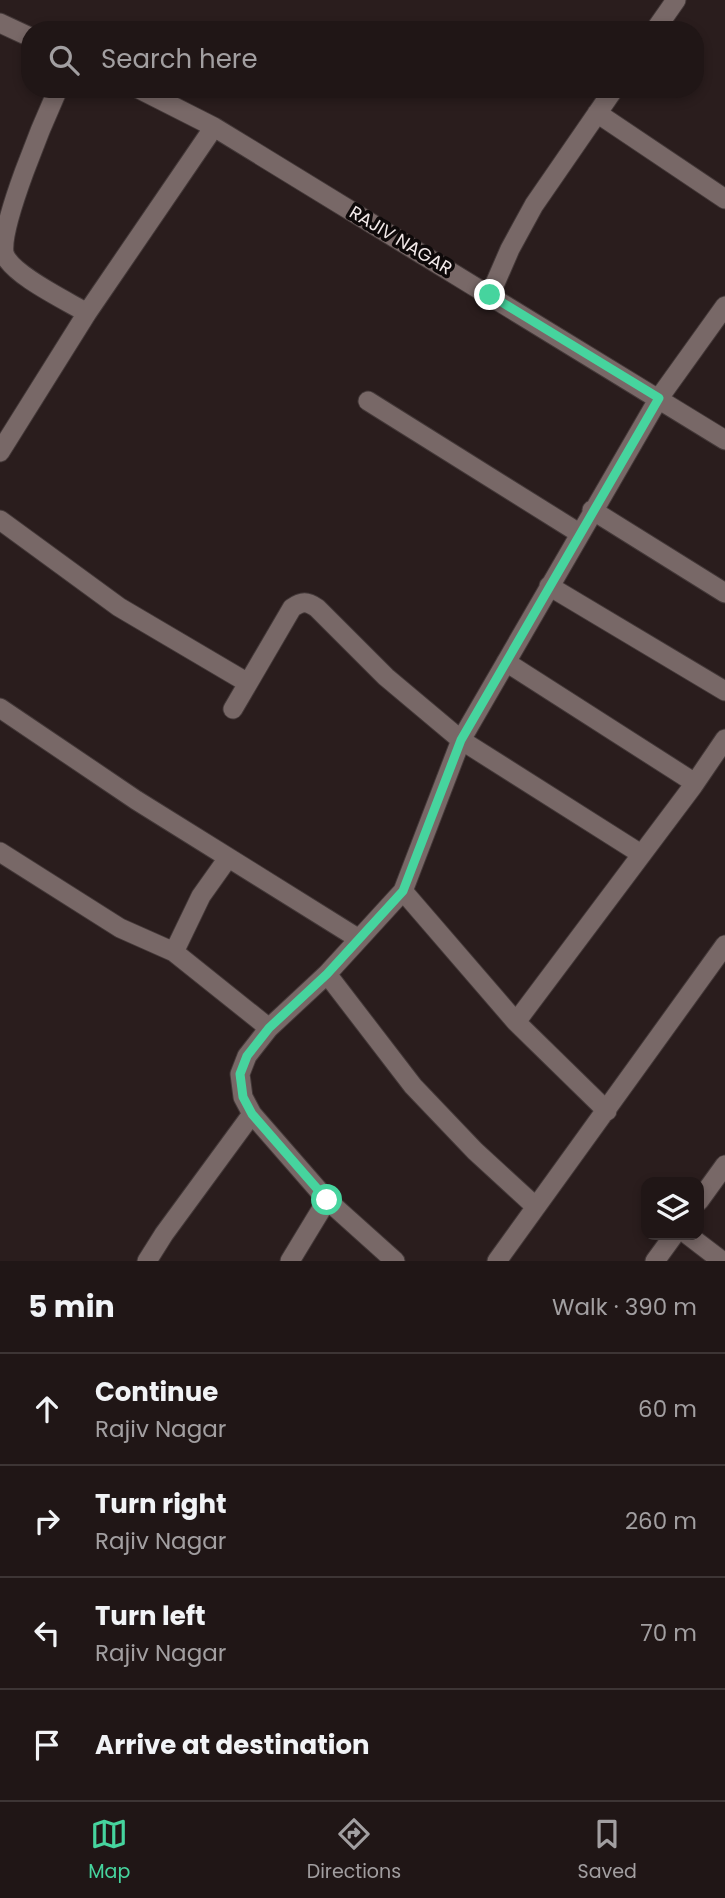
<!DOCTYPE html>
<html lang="en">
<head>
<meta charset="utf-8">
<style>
	:root { --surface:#201616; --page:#281f1f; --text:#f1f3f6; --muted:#a29fa1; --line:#3d3535; --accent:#46d49e }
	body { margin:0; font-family:Poppins,sans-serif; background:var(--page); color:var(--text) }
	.controls { position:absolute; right:21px; bottom:21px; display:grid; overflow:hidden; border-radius:14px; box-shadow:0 4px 10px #0003 }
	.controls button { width:63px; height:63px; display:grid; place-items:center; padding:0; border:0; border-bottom:2px solid var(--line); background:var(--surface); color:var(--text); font:35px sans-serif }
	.stop { position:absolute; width:21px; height:21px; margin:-16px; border:5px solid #46d49e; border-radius:50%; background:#fff }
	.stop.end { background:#46d49e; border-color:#fff; box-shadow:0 2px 7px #0008 }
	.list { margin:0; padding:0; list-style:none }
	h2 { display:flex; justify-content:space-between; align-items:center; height:91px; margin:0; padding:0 28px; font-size:30px }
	h2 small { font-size:23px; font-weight:400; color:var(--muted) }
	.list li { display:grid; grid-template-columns:46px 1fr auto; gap:21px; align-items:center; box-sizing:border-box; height:112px; padding:0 28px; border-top:2px solid var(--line) }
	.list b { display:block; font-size:26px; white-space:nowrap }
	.list p { margin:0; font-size:23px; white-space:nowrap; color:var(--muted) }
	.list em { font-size:23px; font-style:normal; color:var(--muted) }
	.icon { flex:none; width:38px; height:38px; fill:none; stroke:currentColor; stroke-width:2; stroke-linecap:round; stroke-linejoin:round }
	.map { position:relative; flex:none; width:725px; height:1261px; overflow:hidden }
	.search { position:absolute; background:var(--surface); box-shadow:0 4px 10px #0003; left:21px; right:21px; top:21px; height:77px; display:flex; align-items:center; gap:18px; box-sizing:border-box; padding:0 24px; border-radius:28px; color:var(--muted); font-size:26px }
	.sheet { height:539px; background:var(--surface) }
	nav { display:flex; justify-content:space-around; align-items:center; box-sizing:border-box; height:98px; border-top:2px solid var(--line); background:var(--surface); font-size:19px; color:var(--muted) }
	nav a { display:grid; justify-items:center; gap:4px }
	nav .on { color:var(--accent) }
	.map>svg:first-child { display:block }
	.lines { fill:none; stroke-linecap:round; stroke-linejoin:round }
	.street-casing { stroke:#433838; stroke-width:21 }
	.street { stroke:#786867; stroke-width:19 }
	.route { stroke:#46d49e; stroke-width:9 }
	.labels { text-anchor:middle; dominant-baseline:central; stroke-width:7; stroke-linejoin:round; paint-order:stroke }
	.street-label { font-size:18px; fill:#f1e8e8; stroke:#0e0909 }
</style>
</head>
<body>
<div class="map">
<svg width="725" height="1261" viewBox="0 0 725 1261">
	<rect width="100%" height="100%" fill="#2a1d1d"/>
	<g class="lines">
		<g class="street-casing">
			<path id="street" d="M0 23 30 37
				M655 30 676 0
				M58 89C44 120 0 224 4 253 10 274 67 301 87 313
				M139 89 214 127 725 440
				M597 113 725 199
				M490 295 510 249 534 205 614 89
				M368 401 579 533
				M0 452 87 313 214 127
				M592 510 725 593
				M0 520 119 607 248 683
				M549 586 725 691
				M506 662 695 783
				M0 708 136 800 359 939
				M233 709 292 608C302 601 307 601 317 608L386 677 461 740 641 854
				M0 852 120 928 174 952 269 1028
				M403 891 516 1022 693 786 725 739
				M174 952 201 896 228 858
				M327 974 413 1086 475 1151 536 1207
				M516 1022 607 1111
				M699 1201 725 1165
				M688 1235 722 1261
				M147 1261 164 1234 252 1114
				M290 1261 327 1200
				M395 1261 327 1200 252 1114 243 1097 240 1074 247 1056 269 1028 327 974 403 891 461 740 659 398 725 306
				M497 1261 725 945
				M655 1261 674 1235"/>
		</g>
		<use href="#street" class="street"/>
	</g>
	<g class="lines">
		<path class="route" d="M327 1200 252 1114 243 1097 240 1074 247 1056 269 1028 327 974 403 891 461 740 659 398 490 295"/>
	</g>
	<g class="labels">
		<g class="street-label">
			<text transform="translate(401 240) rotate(31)">RAJIV NAGAR</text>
		</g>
	</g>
</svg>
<div class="controls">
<button><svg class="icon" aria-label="layers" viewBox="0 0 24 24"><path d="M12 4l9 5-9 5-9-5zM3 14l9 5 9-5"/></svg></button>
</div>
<div class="stop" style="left:327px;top:1200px"></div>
<div class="stop end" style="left:490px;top:295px"></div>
<div class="search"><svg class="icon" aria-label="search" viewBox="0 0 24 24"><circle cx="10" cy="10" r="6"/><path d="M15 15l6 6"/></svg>Search here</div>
</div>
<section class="sheet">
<h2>5 min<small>Walk · 390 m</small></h2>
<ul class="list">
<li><svg class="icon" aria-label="ahead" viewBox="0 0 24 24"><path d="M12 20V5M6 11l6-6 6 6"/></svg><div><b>Continue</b><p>Rajiv Nagar</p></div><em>60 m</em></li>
<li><svg class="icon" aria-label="right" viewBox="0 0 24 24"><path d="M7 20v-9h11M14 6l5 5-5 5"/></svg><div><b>Turn right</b><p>Rajiv Nagar</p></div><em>260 m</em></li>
<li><svg class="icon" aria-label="left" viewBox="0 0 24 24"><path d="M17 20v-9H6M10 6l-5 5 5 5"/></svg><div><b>Turn left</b><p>Rajiv Nagar</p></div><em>70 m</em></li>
<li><svg class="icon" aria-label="arrive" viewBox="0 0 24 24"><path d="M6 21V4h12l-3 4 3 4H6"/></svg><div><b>Arrive at destination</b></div></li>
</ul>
</section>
<nav>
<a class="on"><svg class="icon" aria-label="map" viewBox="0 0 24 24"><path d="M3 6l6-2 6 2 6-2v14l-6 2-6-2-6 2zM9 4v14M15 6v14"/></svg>Map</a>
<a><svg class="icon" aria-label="directions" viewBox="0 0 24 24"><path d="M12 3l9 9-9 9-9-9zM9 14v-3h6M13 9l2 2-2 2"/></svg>Directions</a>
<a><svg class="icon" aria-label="saved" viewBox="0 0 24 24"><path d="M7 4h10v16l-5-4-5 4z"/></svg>Saved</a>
</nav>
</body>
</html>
